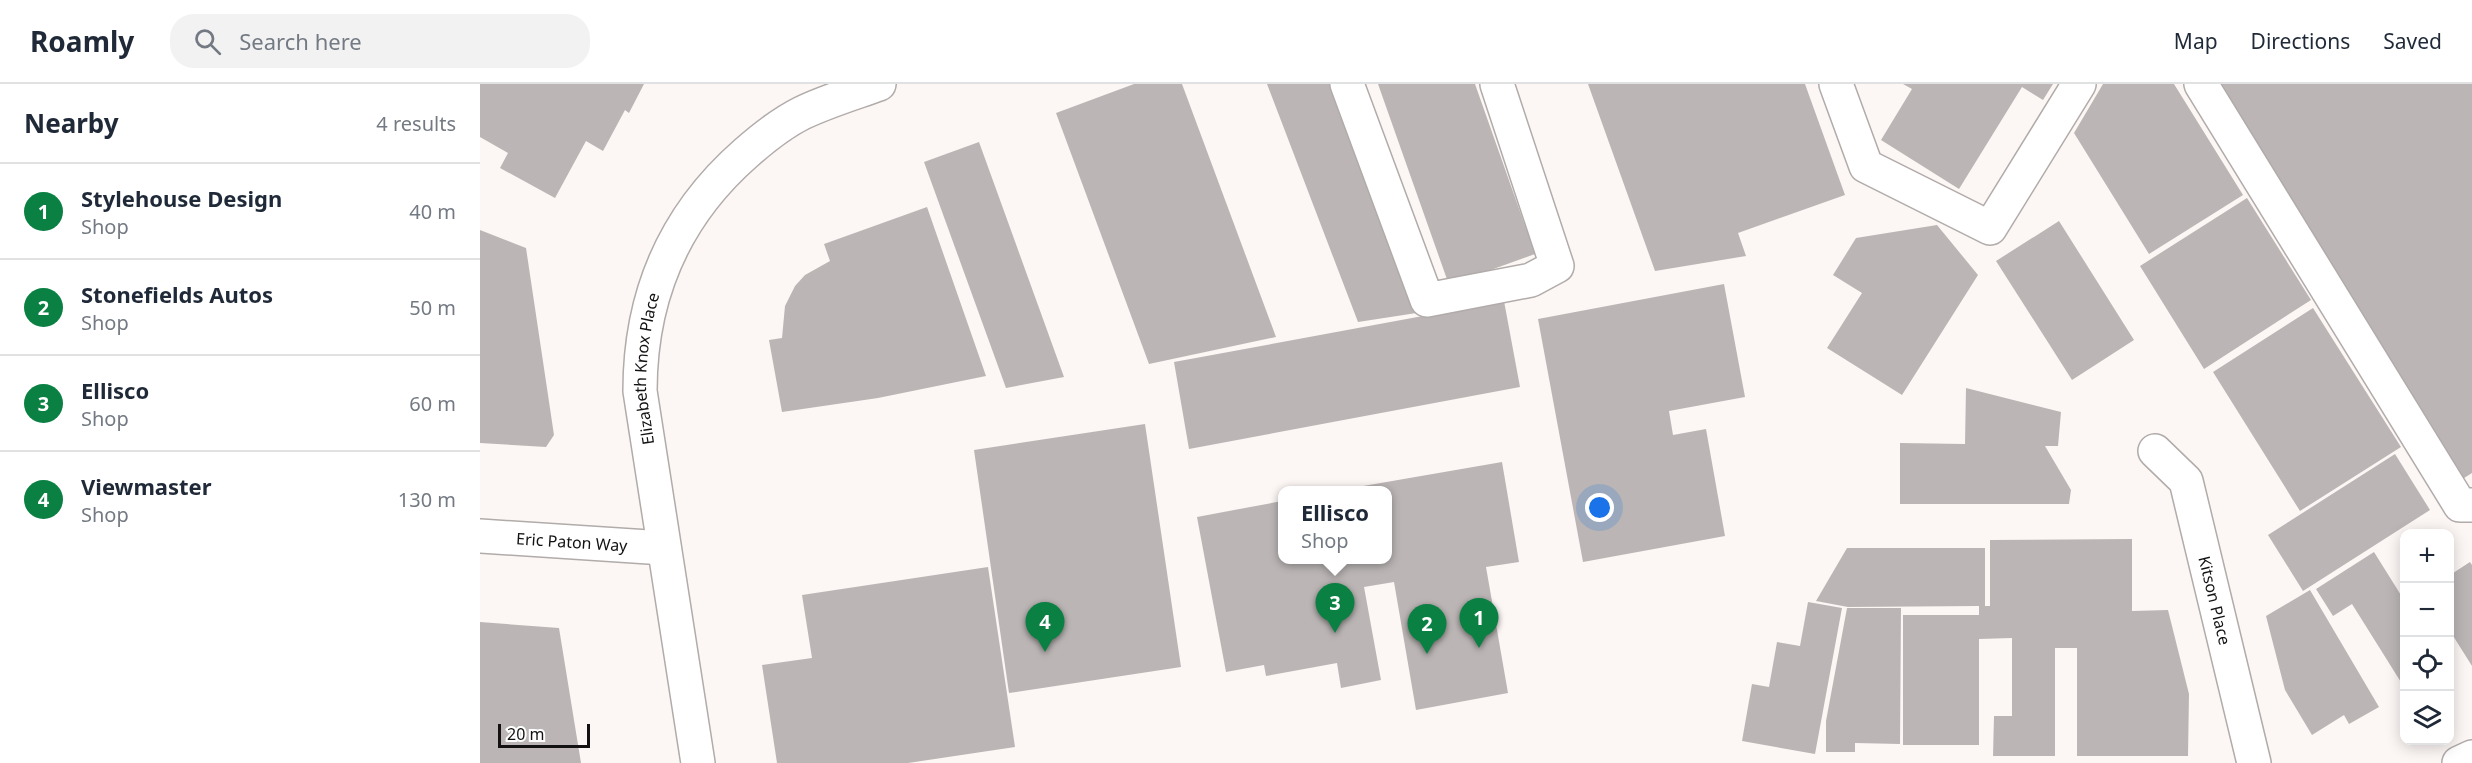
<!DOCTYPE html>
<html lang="en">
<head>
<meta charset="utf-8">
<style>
	:root { --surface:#fff; --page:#f2f2f3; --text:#1f2937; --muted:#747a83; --line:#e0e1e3; --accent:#0b8043 }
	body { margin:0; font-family:"Noto Sans",sans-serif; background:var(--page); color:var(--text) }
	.controls { position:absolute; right:18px; bottom:18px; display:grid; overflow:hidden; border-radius:12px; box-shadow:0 3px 15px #0003 }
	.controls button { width:54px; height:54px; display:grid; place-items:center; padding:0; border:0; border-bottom:2px solid var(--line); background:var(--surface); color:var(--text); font:30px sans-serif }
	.scale { position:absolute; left:18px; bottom:15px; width:92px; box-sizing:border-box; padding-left:6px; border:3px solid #131111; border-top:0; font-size:16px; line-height:21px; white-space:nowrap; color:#131111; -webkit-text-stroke:4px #fff; paint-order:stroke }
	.you { position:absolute; left:1120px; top:424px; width:21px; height:21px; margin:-15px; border:4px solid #fff; border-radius:50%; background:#1a73e8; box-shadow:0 0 0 9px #1a73e833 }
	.badge { display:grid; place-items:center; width:39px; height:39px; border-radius:50%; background:var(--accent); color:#fff; font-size:20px; font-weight:700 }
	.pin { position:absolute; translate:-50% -50px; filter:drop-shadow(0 2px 3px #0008) }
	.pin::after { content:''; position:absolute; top:32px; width:21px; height:18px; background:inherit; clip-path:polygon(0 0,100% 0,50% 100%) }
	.popup { position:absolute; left:798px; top:402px; width:114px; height:78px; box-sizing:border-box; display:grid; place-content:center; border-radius:12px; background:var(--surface); filter:drop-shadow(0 2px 4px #0005); font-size:20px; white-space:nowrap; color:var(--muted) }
	.popup b { font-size:22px; color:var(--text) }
	.popup::after { content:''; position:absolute; left:50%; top:100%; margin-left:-12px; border:12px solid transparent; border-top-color:var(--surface) }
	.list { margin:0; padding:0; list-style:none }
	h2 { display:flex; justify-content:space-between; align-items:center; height:78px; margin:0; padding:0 24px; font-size:26px }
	h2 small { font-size:20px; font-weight:400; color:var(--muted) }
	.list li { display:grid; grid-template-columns:39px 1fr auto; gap:18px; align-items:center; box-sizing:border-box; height:96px; padding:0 24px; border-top:2px solid var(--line) }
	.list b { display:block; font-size:22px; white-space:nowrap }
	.list p { margin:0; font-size:20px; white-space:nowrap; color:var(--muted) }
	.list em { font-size:20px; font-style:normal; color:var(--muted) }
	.icon { flex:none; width:33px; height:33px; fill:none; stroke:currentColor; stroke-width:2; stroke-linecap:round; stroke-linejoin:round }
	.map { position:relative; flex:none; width:1992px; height:679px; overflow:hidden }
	header { display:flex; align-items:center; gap:36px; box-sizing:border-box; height:84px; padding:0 30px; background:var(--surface); border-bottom:2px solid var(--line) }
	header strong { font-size:28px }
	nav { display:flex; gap:33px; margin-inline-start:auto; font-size:21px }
	.search { width:420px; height:54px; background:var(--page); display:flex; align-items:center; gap:15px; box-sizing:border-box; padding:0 21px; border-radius:24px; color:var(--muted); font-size:22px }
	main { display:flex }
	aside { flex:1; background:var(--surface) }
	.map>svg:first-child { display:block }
	.building { fill:#bbb6b5 }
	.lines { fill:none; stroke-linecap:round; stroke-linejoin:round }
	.minor-casing { stroke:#b1abaa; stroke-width:36 }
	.major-casing { stroke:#b1abaa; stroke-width:36 }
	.minor { stroke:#fff; stroke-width:33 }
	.major { stroke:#fff; stroke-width:33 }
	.labels { text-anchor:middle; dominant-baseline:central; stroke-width:6; stroke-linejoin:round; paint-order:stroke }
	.street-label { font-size:16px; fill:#131111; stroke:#fff }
</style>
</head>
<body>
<header>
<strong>Roamly</strong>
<div class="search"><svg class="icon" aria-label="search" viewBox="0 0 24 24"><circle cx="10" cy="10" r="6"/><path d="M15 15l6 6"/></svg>Search here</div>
<nav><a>Map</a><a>Directions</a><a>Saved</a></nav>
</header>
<main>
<aside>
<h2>Nearby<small>4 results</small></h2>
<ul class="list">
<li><span class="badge">1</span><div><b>Stylehouse Design</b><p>Shop</p></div><em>40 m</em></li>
<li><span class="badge">2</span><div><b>Stonefields Autos</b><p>Shop</p></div><em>50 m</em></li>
<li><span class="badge">3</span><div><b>Ellisco</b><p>Shop</p></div><em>60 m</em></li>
<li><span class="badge">4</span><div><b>Viewmaster</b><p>Shop</p></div><em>130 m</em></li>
</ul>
</aside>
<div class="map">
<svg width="1992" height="679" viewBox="0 0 1992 679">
	<rect width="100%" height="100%" fill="#fcf6f5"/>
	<path class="building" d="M0 0H164L149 29 145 26 123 67 106 57 75 114 20 84 28 69 0 53Z
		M654 0H702L796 253 669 280 576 29Z
		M787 0H857L943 228 878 238Z
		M898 0H995L1055 170 969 201Z
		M1108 0H1325L1365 111 1258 149 1266 172 1175 187Z
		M1423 0H1573L1563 16 1542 3 1479 105 1401 56 1432 5Z
		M1623 0H1694L1763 111 1669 170 1594 49Z
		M1735 0H1992V389L1981 396Z
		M499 58 584 293 526 304 444 78Z
		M1767 114 1831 216 1724 285 1660 182Z
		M447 123 506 292 398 314 302 328 289 256 302 254 305 222 315 202 325 191 350 177 344 160Z
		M1579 137 1654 256 1592 296 1516 177Z
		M1457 141 1498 191 1422 311 1347 264 1382 209 1353 191 1376 154Z
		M0 146 46 164 74 351 66 363 0 359Z
		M1244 200 1265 313 1189 327 1193 351 1226 345 1245 452 1103 478 1058 235Z
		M1024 217 1040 303 709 365 694 278Z
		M1833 224 1921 363 1820 427 1733 288Z
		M1486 304 1581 328 1578 362H1565L1591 406 1589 420H1420V359L1485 360Z
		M665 340 701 583 529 609 494 366Z
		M1915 370 1950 426 1823 507 1788 451Z
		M1022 378 1039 478 1006 483 1028 609 936 626 914 498 884 503 901 596 861 604 857 579 786 592 784 581 746 588 717 433 802 417V476H908V406L866 405Z
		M1652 455V527L1688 526 1709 610 1708 672H1597V564H1575V672H1513L1514 632H1532V554L1499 555V661H1423V531H1499V522L1368 523 1336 517 1367 464H1505V522H1510V456Z
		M1894 468 1924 516V603L1872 520 1853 532 1836 505Z
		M1990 478 1992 481V582L1970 547V491Z
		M508 483 535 663 428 679H297L282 581 332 574 322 511Z
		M1830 506 1899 623 1869 640 1864 631 1832 651 1805 606 1786 532Z
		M1328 518 1362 524 1335 670 1262 657 1272 600 1289 603 1297 558 1320 562Z
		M1367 524H1421L1420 660 1375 659V668H1346V637Z
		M0 538 79 544 101 679H0Z"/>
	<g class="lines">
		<g class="minor-casing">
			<g id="minor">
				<path d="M867 0 947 216 1051 196 1077 182 1017 0"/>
				<path d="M1356 0 1386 82 1510 144 1599 0"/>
				<path d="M1721 0 1980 421H1992"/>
				<path id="s1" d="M1675 367 1706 397 1774 679"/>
				<path id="s2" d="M0 452 184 464"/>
				<path id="s3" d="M218 679 160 307C160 212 194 132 266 69 283 54 302 39 322 29 347 17 374 9 399 0"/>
			</g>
		</g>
		<g class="major-casing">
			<path id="major" d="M1979 679 1992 673"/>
		</g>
		<use href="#minor" class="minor"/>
		<use href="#major" class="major"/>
	</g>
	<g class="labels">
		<g class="street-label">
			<text stroke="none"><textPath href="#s3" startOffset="399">Elizabeth Knox Place</textPath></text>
			<text stroke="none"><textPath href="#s2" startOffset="92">Eric Paton Way</textPath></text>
			<text stroke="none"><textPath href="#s1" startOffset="166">Kitson Place</textPath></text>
		</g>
	</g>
</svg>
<div class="controls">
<button>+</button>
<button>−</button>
<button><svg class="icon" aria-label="locate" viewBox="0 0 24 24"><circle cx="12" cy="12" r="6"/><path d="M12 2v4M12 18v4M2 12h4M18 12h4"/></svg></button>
<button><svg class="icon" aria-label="layers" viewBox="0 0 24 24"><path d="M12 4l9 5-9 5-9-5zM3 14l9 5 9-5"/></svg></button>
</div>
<div class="scale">20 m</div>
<div class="you"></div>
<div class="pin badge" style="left:999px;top:564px">1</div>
<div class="pin badge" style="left:947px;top:570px">2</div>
<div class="pin badge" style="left:855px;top:549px">3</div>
<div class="popup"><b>Ellisco</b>Shop</div>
<div class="pin badge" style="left:565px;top:568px">4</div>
</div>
</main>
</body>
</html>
